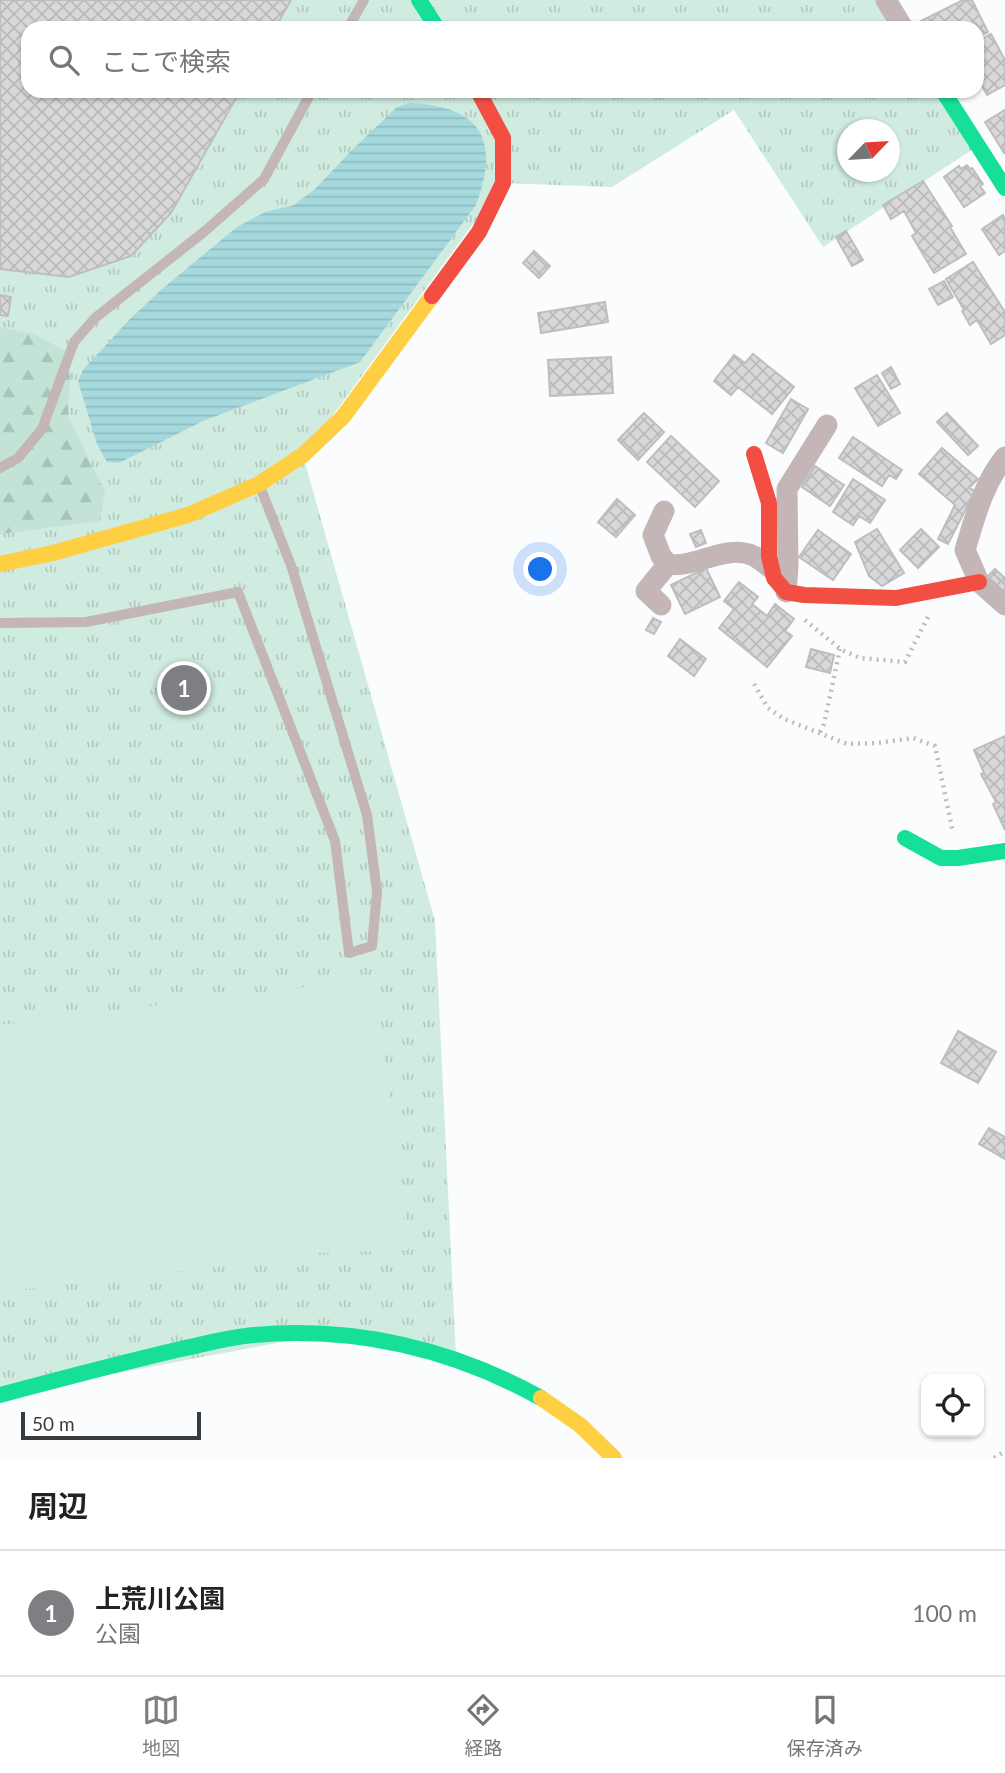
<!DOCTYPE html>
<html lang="ja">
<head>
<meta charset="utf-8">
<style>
	:root { --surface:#fff; --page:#f6f6f6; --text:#222; --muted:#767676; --line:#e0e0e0; --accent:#7d7f82 }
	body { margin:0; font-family:Lato,"Noto Sans JP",sans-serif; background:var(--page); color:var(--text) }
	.controls { position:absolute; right:21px; bottom:21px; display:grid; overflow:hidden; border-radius:14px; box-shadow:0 2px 5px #0004 }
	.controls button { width:63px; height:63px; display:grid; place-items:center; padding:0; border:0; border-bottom:2px solid var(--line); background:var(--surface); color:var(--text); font:35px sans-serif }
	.compass { position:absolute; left:837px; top:119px; width:63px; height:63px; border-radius:50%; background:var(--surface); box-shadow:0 2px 5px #0004; rotate:65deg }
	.scale { position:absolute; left:21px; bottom:18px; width:180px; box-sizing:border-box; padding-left:7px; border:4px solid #393c3f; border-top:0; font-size:19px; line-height:24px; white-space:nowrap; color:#393c3f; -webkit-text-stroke:5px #fff; paint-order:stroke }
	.you { position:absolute; left:541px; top:570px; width:24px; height:24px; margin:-18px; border:5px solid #fff; border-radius:50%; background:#1a73e8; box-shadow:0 0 0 10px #1a73e833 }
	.badge { display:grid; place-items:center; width:46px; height:46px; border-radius:50%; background:var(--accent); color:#fff; font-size:23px; font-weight:700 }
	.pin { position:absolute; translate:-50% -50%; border:4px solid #fff; box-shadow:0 2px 7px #0006 }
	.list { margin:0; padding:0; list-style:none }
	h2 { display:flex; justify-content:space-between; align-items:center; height:91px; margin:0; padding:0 28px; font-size:30px }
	h2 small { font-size:23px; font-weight:400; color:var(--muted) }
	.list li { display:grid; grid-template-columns:46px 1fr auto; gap:21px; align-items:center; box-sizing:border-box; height:126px; padding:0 28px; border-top:2px solid var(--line) }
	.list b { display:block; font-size:26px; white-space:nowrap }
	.list p { margin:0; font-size:23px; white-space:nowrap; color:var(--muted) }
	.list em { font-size:23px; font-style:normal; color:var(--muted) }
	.icon { flex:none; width:38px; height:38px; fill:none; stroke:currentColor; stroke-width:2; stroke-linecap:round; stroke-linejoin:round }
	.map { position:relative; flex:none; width:1005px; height:1458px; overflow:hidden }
	.search { position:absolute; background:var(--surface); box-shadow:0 2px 5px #0004; left:21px; right:21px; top:21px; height:77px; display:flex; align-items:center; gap:18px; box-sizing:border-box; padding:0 24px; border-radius:21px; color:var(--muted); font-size:26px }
	.sheet { height:217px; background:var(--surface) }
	nav { display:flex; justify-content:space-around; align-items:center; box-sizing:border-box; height:98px; border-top:2px solid var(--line); background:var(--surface); font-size:19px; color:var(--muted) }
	nav a { display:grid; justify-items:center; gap:4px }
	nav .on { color:var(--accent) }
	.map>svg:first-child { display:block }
	.grass { fill:url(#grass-tufts); fill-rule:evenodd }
	.forest { fill:url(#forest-firs) }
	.garden { fill:#d0ebdf }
	.water { fill:url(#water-rules) }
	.building { fill:url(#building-cross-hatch); stroke:#bebec0; stroke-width:2 }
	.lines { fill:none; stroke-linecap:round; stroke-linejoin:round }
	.path { stroke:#c2b9ba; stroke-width:4.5; stroke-dasharray:2 5; stroke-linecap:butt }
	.lane { stroke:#c4b6b7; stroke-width:10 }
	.street { stroke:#c4b6b7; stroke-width:21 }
	.fast { stroke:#16e098; stroke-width:16 }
	.slow { stroke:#ffcf43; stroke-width:16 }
	.jam { stroke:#f24e42; stroke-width:16 }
</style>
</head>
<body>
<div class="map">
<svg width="1005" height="1458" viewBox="0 0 1005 1458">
	<defs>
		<pattern id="grass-tufts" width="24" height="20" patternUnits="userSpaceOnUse" patternTransform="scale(1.75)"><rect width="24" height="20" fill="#d0ebdf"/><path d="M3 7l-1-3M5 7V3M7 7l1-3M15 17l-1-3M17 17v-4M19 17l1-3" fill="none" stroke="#b3cac0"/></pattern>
		<pattern id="forest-firs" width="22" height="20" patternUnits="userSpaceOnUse" patternTransform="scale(1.75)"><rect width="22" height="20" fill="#c2e3d5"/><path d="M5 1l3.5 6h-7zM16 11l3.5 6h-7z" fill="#a7c4b8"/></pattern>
		<pattern id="water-rules" width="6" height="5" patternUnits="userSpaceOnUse" patternTransform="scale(1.75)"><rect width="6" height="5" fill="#a6d9de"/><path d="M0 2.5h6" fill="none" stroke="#90bbc0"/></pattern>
		<pattern id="building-cross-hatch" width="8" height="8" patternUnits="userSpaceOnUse" patternTransform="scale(1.75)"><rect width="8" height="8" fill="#d8d8db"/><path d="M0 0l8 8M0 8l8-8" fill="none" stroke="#bababd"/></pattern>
	</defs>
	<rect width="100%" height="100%" fill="#fafcfe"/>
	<path class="grass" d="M0 0H886L903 28H28V91H943L978 146 823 247 734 110 612 187 503 183 303 456 435 921 456 1357 325 1334 0 1395ZM848 130H890V172H848Z"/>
	<path class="forest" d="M0 327 36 335 71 354 68 417 105 492 100 521 0 534Z"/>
	<path class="garden" d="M375 978 408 1250 317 1253 210 1268 0 1292V1025Z"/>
	<path class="water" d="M410 103C480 106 501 139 476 205L360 362 203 421 119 463 107 462 97 444 78 381 83 370 129 320 162 289 237 227 265 212 294 205 315 189 351 151 397 107Z"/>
	<path class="building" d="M0 0H291L275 28H28V91H240L171 213 131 256 69 277 0 269Z
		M963 0H972L988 32 977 38V28H925L921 21Z
		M991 34 1005 60V85L987 95 977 77V42Z
		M1005 110V153H1004L985 122Z
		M967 165 970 169 972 168 983 184 980 186 985 193 964 207 944 177 959 166 961 169Z
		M923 181 952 226 950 227 966 254 934 273 912 236 916 233 904 211 891 219 883 205Z
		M1003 215 1005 218V251L999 255 982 229Z
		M846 231 863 260 852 266 836 237Z
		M534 251 550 266 539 278 523 263Z
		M973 262 1005 312V335L991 344 977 320 970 325 962 311 964 310 946 279Z
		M944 281 953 297 938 305 929 289Z
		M0 295 11 297 8 316 0 315Z
		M605 302 608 322 541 333 538 313Z
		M753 354 794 387 772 414 738 387 731 395 714 381 734 355 745 363Z
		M611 357 613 393 550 396 548 360Z
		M891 367 900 384 891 389 882 373Z
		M877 375 900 413 878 426 855 388Z
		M791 399 808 409 783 453 766 443Z
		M644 413 664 432 638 460 618 440Z
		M947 413 978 446 968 455 937 422Z
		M671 436 719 481 695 507 647 462Z
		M853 437 902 470 896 479 889 475 882 486 839 458Z
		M942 448 978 479 969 488 975 491 948 544 938 539 955 505 919 474Z
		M815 466 844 485 830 506 802 487Z
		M853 479 885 500 870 523 859 516 853 525 833 512Z
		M617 499 635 515 616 537 598 522Z
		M877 529 904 573 882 586 869 576 855 542Z
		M921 529 939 547 918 568 900 550Z
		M701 530 706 543 696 547 690 534Z
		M818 530 851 554 833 580 799 557Z
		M706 568 720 597 685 614 671 585Z
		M995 569 1005 578V593L987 577Z
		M739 582 758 597 752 604 767 616 775 604 794 619 785 631 792 636 767 667 719 628 734 609 724 601Z
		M653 618 661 622 654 634 646 630Z
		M680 639 706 659 694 676 668 656Z
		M811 649 834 655 830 673 806 667Z
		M1005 736V830L993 804 996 802 981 774 984 773 974 750Z
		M958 1031 996 1052 978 1083 941 1063Z
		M989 1128 1005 1137V1159L979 1144Z"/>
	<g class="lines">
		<path class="path" d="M805 620 840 649 860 658 905 662 928 617
			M754 684 768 708 784 719 847 744 878 743 913 738 935 746 953 833
			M820 732 824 724 840 649
			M994 1458 1005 1451"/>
		<path class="lane" d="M348 28 364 0
			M0 468 18 458 42 429 74 342 95 318 205 231 264 179 312 91
			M0 623 86 622 238 592 335 841 349 953 372 946 377 892 367 815 292 568 259 484"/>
		<path class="street" d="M886 0 903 28
			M1005 457C983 484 975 517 965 550L979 582 1005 605
			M664 511 653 535 661 556 668 564C696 569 725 543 754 556 760 559 766 565 772 569
			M786 592 788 567 787 489 827 425
			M661 605 646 591 668 564"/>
		<path class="fast" d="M419 0 437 28
			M943 91 1005 188
			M905 838 941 858H958L1005 851
			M0 1395C60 1379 120 1363 181 1349 205 1344 230 1337 254 1335 355 1326 453 1349 541 1398"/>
		<path class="slow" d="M0 564 53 553 188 515 259 484 303 455 343 417 432 296
			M541 1398 580 1425 614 1458"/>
		<path class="jam" d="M432 296 479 232 503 183V138L478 91
			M754 454 769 503V556L774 578 786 592 804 595 896 598 979 582"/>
	</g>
</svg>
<div class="controls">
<button><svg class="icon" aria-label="locate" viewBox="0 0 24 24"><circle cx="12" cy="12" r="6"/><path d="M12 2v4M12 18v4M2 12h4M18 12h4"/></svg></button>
</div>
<svg class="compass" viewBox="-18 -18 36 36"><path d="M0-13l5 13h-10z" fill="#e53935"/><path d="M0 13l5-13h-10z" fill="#767676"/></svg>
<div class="scale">50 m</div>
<div class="you"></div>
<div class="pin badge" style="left:184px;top:688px">1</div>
<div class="search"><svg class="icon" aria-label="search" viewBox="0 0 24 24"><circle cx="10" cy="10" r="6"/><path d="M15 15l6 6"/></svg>ここで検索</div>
</div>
<section class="sheet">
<h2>周辺<small></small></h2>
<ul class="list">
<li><span class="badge">1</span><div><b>上荒川公園</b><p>公園</p></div><em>100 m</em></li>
</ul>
</section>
<nav>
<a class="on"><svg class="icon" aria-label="map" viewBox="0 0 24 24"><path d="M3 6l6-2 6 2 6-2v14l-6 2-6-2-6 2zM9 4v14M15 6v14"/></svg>地図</a>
<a><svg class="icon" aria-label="directions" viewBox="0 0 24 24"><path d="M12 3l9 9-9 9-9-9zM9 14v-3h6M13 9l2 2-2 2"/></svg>経路</a>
<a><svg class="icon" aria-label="saved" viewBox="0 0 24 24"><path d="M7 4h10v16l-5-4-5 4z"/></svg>保存済み</a>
</nav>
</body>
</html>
